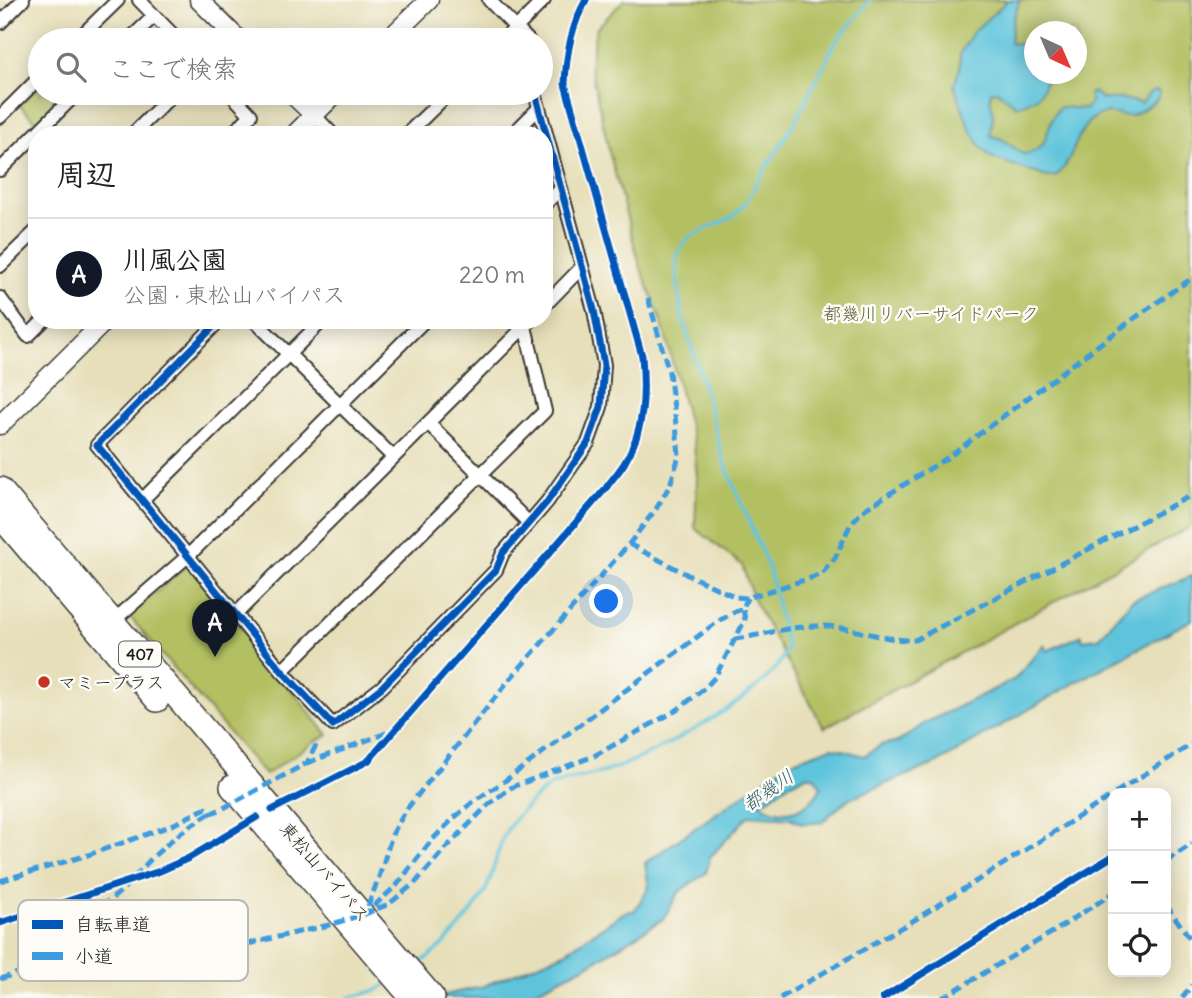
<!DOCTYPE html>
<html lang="ja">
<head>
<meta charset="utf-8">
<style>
	:root { --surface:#fff; --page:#f6f6f6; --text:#222; --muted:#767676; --line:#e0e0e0; --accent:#111827 }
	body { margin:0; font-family:Delius,"Klee One",sans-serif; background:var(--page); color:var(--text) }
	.controls { position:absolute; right:21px; bottom:21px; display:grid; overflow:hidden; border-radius:14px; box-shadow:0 4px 18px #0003 }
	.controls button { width:63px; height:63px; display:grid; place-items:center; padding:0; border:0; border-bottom:2px solid var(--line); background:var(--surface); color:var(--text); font:35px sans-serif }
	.compass { position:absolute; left:1024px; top:21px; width:63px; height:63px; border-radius:50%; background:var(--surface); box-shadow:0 4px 18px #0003; rotate:136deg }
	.you { position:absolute; left:607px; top:602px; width:24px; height:24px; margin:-18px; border:5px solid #fff; border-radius:50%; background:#1a73e8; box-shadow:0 0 0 10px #1a73e833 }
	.badge { display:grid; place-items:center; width:46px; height:46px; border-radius:50%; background:var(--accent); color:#fff; font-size:23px; font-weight:700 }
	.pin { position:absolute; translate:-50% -58px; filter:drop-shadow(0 2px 4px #0008) }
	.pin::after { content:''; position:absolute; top:37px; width:24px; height:21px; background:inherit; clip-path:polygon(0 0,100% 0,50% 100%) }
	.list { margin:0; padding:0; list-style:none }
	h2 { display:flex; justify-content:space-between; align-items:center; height:91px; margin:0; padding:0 28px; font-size:30px }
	h2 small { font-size:23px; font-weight:400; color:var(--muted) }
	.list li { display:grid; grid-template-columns:46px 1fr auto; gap:21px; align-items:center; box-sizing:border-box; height:112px; padding:0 28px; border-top:2px solid var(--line) }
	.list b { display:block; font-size:26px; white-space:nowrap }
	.list p { margin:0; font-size:23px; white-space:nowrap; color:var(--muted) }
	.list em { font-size:23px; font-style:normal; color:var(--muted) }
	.icon { flex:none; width:38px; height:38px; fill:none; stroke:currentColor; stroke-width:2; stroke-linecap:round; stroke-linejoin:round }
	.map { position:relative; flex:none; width:1192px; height:998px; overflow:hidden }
	.search { position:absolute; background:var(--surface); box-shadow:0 4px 18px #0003; left:28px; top:28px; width:525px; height:77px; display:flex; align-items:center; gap:18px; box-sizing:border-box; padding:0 24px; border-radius:38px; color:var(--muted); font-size:26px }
	.panel { position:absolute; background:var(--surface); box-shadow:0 4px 18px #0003; left:28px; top:126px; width:525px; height:203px; border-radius:28px }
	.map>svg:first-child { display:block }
	.green { fill:#b3c062; stroke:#686e3f; stroke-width:2; fill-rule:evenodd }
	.water { fill:#5ec4db; stroke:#3d707c; stroke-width:2; fill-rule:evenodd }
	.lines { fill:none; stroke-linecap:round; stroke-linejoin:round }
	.stream { stroke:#5ec4db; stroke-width:3.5 }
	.street-casing { stroke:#3a3934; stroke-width:16 }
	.secondary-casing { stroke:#3a3934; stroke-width:21 }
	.highway-casing { stroke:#3a3934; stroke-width:26 }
	.street { stroke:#fff; stroke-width:12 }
	.secondary { stroke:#fff; stroke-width:18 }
	.highway { stroke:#fff; stroke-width:23 }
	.quiet { stroke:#3c9bdf; stroke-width:5; stroke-dasharray:10 5; stroke-linecap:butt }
	.cycleway-casing { stroke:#fdfcf7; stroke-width:11 }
	.cycleway { stroke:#0057b8; stroke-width:7 }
	.poi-dot { fill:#c8321e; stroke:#fdfcf7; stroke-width:2.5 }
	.labels { text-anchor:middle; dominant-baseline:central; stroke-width:5; stroke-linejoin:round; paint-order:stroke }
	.shield { fill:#fdfcf7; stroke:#605f5e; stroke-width:2 }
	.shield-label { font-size:16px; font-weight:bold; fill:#1c1c1c }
	.park-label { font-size:18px; fill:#585e38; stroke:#fdfcf7 }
	.poi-label { font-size:18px; fill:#1c1c1c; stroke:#fdfcf7; text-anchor:start }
	.street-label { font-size:18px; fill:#1c1c1c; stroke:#fdfcf7 }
	.water-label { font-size:19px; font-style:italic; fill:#365f68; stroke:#fdfcf7 }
	.key { fill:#fdfcf7; stroke:#bab9b5; stroke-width:2 }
	.key-label { font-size:19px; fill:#1c1c1c }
</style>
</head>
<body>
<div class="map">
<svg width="1192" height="998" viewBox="0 0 1192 998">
	<rect width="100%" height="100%" fill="#fdfcf7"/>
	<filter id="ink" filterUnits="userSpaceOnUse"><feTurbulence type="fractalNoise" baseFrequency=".0143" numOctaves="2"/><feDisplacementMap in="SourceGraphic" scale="14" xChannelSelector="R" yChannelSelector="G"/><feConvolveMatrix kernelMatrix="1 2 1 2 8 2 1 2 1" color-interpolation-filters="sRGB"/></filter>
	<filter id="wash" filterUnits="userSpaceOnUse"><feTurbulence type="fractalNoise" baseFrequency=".00686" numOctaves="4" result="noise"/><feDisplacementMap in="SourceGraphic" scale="28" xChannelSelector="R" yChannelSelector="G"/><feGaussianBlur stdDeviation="1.57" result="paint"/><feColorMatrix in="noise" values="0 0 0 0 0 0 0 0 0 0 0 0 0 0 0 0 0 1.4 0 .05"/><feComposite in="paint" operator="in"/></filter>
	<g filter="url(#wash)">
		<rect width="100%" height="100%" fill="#e7dfba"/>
		<path class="green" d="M624 0H1192V526L824 728 754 601 742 565 695 528 697 478 694 444 662 323 640 266 610 155 590 65 596 29ZM1034 32H1076V74H1034Z
			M40 84V93H60L65 97 38 123 19 105Z
			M191 566 328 735 314 742 265 775 129 616 185 567Z"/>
		<path class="water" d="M1008 0H1020L1013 20 1010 43 1027 44 1034 46V74H1047C1043 95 1037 100 1016 106L999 92 991 91C989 100 993 108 993 117 993 124 990 129 991 136L1002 139 1023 154C1054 151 1043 123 1060 107L1086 109 1091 101 1089 94 1094 92C1105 104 1110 97 1123 99 1129 100 1135 102 1142 103L1150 92 1157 90 1159 92 1158 98C1153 103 1136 115 1130 116 1123 117 1111 111 1102 114 1080 121 1077 146 1067 163 1064 168 1060 172 1057 176L1047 177 990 157 981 147 970 129 954 85 960 68V54L973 32Z
			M1192 576V620L1078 681 937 763 848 799 822 822 802 824 791 818 749 815 710 857 706 873 680 891 663 919 592 963 521 998H431L481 987 562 954 625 912 634 911 649 888 645 863 790 762 832 747 864 756 881 745 900 741 925 723 1015 679 1044 645 1047 651 1082 635V640L1099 638 1132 600ZM805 776H814L821 787C816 800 798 813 783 812 776 812 767 808 761 804L791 783Z"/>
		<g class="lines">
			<path class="stream" d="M417 965C443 949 470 918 485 891 495 873 496 850 506 832 514 817 533 799 546 789 557 780 591 776 607 771 650 757 774 693 787 648L769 569 724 462 704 387 681 313 676 268 678 254 682 245 691 236 732 217 745 204 760 177 795 122 835 43 870 0
				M349 998 377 990 387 984"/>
		</g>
	</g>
	<g filter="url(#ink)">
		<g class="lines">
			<g class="street-casing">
				<path id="street" d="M139 0 178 40
					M489 0 516 28 503 40
					M0 23 23 0
					M77 40 118 0
					M129 40 154 16
					M528 40 516 28 544 0
					M230 93 251 115 231 135
					M314 115 333 135
					M0 117 40 77
					M132 135 174 93
					M406 135 449 93
					M512 135 539 108
					M0 170 77 93
					M544 205 561 189
					M0 266 37 230
					M0 298 28 336 44 320
					M544 306 582 267
					M220 320 97 445 282 671 333 725 382 687 496 570 503 553 547 502 588 443 601 407 604 365 594 310 535 93
					M254 320 393 457
					M528 323 428 423 529 523
					M142 500 323 320
					M236 614 428 423
					M112 622 189 555 425 320
					M282 671 545 411 525 326 519 320"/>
			</g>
			<g class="secondary-casing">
				<path id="secondary" d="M199 0 239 40
					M388 40 429 0
					M291 93 314 115
					M294 135 336 93
					M0 425 106 320"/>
			</g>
			<g class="highway-casing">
				<path id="highway" d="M0 489 433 998
					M0 516 157 700
					M232 787 412 998"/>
			</g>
			<use href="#street" class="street"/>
			<use href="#secondary" class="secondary"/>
			<use href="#highway" class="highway"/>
			<path class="quiet" d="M648 298 669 372 675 415 679 456 670 485 656 509 629 544 509 680 406 810 392 835 379 877 365 914 397 885 431 841 455 817 474 801 502 783 717 622 734 612 743 609
				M629 544 688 575 736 597 747 598 814 577 822 573 835 558 851 523 865 509 950 456 1132 320 1192 278
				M735 639C764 635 794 625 823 626 854 627 884 641 915 640L1192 495
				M307 763 389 732
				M1115 793 1192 744
				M210 813C190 825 171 840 154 856 142 868 132 881 120 892 107 904 88 911 75 923 65 932 44 954 48 968 51 975 55 976 61 976L252 943 329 925 365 914 389 904 416 882 443 851 489 804 512 787 594 756 677 710 705 688 715 677 745 620 743 609 747 598
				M1166 861 1192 844
				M0 881 88 855 170 826 206 808 210 813 220 810 307 763 317 743
				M1166 905 1192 941
				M0 979 41 965H47
				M780 998 916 919 1113 795
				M942 998 1053 932 1113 893
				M1182 998 1192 985"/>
			<g class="cycleway-casing">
				<path id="cycleway" d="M220 320 97 445 282 671 333 725 382 687 496 570 503 553 547 502 588 443 601 407 604 365 594 310 535 93
					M272 810 368 761 606 488C612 479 620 471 625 462 645 429 645 393 642 356L565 84C566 55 571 26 586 0
					M0 923 160 871 189 858 257 817
					M883 998 1113 856"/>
			</g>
			<use href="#cycleway" class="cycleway"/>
		</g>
	</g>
	<circle class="poi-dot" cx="44" cy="682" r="7"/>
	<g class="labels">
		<rect class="shield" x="119" y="641.5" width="42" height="25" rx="5"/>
		<g class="shield-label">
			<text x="140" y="654">407</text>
		</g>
		<g class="park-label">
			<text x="931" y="313">都幾川リバーサイドパーク</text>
		</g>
		<g class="poi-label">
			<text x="58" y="682">マミープラス</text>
		</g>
		<g class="street-label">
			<text transform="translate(325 872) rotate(49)">東松山バイパス</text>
		</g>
		<g class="water-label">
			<text transform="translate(768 790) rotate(-35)">都幾川</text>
		</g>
	</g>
	<rect x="18" y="900" width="230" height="81" rx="10" class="key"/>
	<rect x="32" y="920" width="31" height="9" fill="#0057b8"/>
	<rect x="32" y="952" width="31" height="8" fill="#3c9bdf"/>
	<g class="key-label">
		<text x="75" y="931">自転車道</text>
		<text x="75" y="963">小道</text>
	</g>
</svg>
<div class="controls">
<button>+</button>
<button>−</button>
<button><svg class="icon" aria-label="locate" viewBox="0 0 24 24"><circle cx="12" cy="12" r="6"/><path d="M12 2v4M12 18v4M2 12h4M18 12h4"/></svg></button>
</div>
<svg class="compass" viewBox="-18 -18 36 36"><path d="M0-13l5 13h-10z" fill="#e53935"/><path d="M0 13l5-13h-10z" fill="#767676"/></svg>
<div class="you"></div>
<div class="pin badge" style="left:215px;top:657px">A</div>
<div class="search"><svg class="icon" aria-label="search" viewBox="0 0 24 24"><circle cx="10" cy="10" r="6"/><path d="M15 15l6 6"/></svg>ここで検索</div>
<section class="panel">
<h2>周辺<small></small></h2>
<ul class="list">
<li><span class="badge">A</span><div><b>川風公園</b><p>公園 · 東松山バイパス</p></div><em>220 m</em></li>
</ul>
</section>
</div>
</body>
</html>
